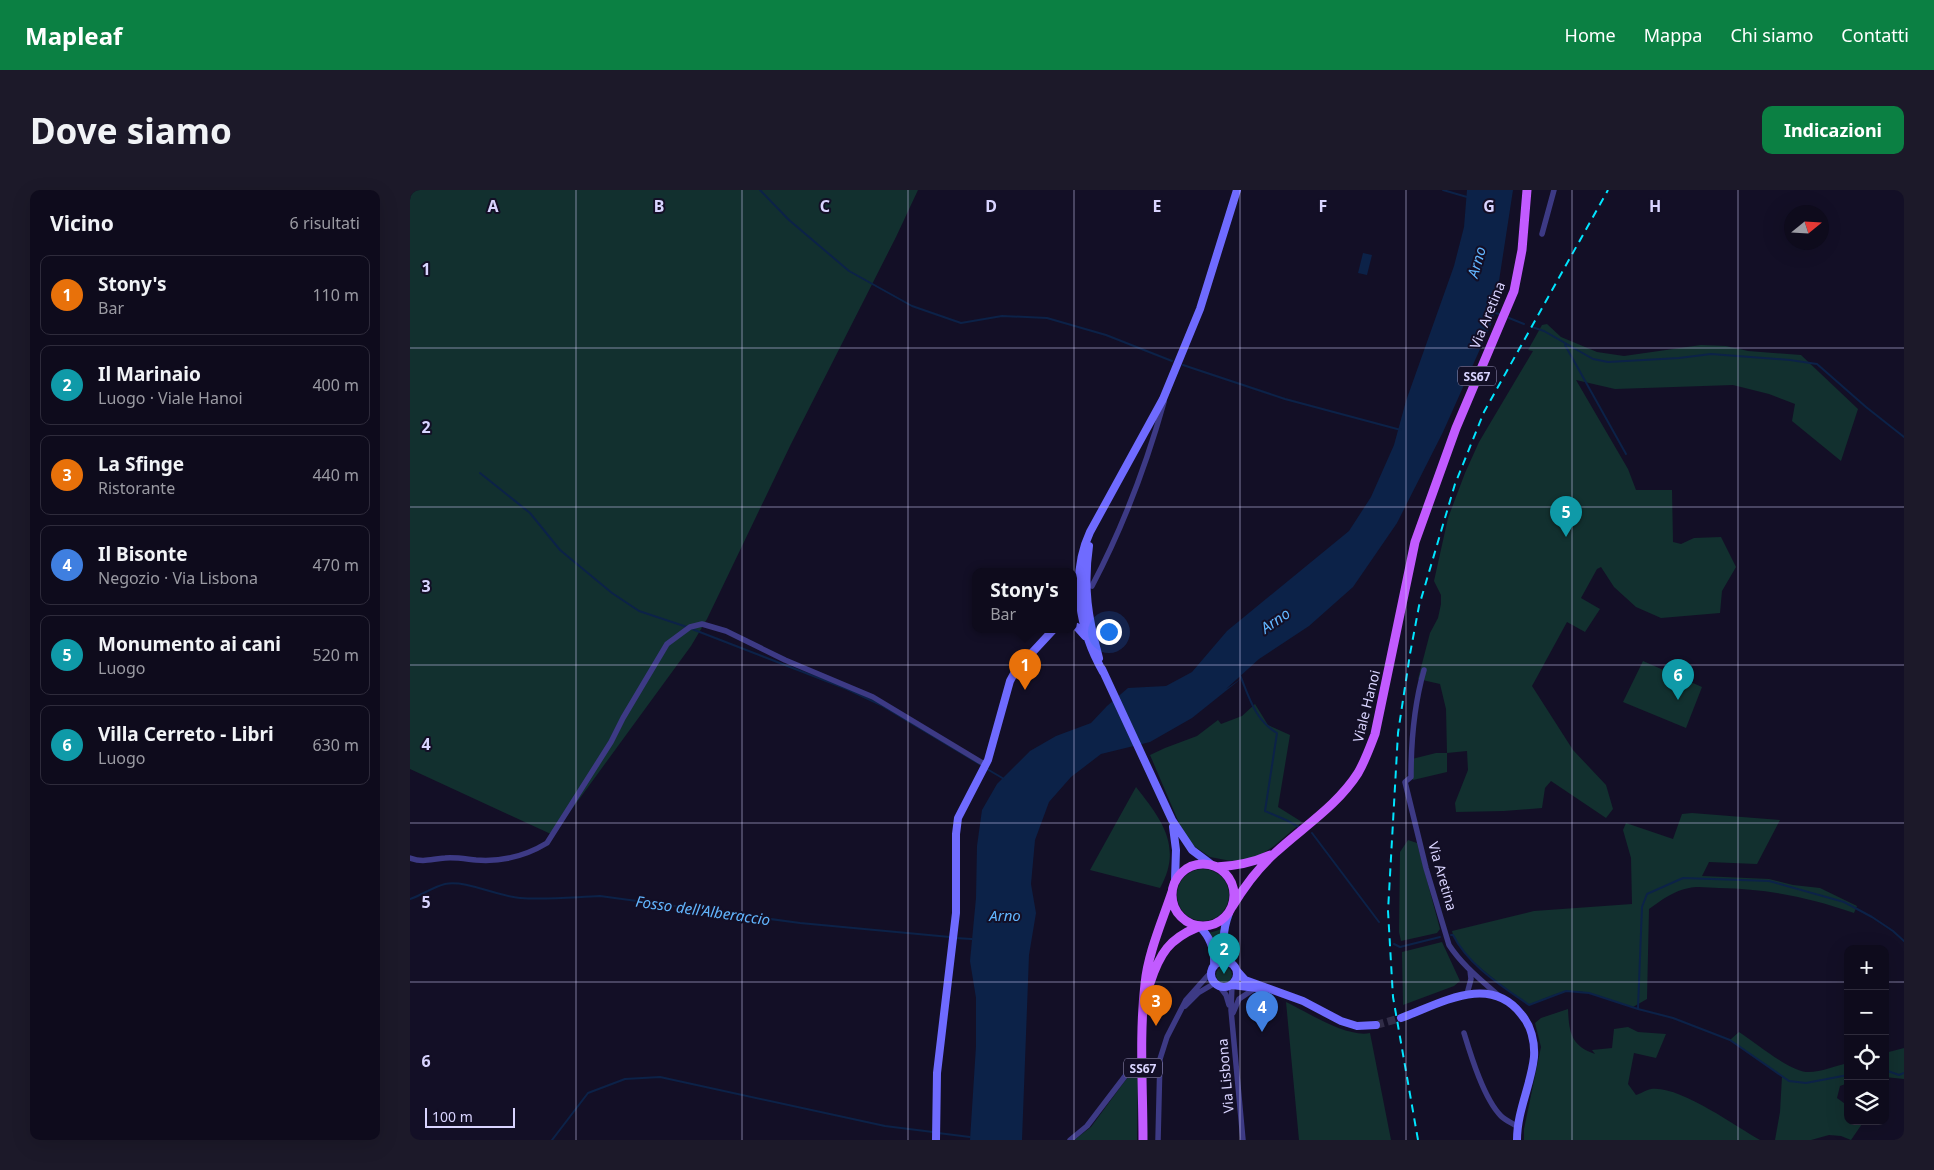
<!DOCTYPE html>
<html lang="it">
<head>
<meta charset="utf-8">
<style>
	:root { --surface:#0e0b1c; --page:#1c1929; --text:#f1f3f6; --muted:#9b9ba3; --line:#2e2b3b; --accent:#0b8043 }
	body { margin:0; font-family:"Noto Sans",sans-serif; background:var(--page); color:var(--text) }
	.controls { position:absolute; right:15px; bottom:15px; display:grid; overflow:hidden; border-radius:10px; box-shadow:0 5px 20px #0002 }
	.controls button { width:45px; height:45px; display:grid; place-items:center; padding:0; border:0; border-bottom:1px solid var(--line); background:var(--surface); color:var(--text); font:25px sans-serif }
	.compass { position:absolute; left:1374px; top:15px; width:45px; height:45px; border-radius:50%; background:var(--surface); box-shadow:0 5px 20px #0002; rotate:72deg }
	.scale { position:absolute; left:15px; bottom:12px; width:90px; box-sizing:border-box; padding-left:5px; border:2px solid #d9d4ff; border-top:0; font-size:14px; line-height:18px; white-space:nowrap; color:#d9d4ff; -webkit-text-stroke:4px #130f26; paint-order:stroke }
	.you { position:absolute; left:698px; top:441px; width:18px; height:18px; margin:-12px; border:4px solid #fff; border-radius:50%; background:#1a73e8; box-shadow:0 0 0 8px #1a73e833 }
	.badge { display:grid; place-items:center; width:32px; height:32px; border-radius:50%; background:var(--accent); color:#fff; font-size:16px; font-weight:700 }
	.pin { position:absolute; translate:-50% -41px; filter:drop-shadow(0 1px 2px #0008) }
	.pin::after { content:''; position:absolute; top:26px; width:18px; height:15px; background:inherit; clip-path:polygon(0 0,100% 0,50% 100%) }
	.popup { position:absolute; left:562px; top:378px; width:105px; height:65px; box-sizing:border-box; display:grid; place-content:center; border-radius:10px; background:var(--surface); filter:drop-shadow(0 1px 4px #0005); font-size:16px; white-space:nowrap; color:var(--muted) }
	.popup b { font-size:19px; color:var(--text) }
	.popup::after { content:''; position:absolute; left:50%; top:100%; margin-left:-10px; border:10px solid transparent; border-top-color:var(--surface) }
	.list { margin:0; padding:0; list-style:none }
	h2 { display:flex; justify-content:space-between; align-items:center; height:65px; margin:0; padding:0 20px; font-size:21px }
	h2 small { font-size:16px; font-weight:400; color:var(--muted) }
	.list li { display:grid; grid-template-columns:32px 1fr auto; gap:15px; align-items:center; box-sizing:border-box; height:80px; margin:0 10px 10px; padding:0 10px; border:1px solid var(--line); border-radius:10px }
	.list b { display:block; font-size:19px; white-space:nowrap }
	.list p { margin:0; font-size:16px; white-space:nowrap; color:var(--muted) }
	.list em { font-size:16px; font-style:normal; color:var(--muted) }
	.icon { flex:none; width:28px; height:28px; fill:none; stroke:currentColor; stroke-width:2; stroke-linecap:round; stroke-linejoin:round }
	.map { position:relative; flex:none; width:1494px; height:950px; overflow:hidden; border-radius:10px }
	header { display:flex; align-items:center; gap:30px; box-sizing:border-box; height:70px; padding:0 25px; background:var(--accent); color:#fff }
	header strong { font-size:24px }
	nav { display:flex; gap:28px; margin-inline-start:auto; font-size:18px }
	.intro { display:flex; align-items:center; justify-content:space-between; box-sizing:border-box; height:120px; padding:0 30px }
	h1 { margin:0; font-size:35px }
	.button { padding:12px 22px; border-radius:10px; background:var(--accent); color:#fff; font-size:18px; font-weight:700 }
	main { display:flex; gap:30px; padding:0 30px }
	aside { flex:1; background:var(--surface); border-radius:10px; box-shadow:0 5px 20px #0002 }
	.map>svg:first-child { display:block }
	.green { fill:#12302f }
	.water { fill:#0c2248 }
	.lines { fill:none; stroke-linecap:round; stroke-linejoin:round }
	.stream { stroke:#0c2248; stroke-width:2 }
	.secondary-tunnel { stroke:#312d47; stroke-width:8; stroke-dasharray:8 4; stroke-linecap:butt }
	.street { stroke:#3d3a85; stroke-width:5.5 }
	.secondary { stroke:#6f6bff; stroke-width:8 }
	.primary { stroke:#c25bff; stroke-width:9 }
	.rail { stroke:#00e5ff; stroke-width:2; stroke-dasharray:8 6; stroke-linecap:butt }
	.grid { fill:none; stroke:#d9d4ff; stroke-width:1; stroke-opacity:0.55 }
	.labels { text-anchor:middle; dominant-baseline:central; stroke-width:4; stroke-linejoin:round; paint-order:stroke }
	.shield { fill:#130f26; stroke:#9e99be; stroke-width:1 }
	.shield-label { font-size:12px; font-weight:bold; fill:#d9d4ff }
	.street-label { font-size:14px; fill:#d9d4ff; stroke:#130f26 }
	.water-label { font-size:15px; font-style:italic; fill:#62b6ff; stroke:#130f26 }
	.grid-label { font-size:16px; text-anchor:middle; font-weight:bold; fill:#d9d4ff; stroke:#130f26; stroke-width:4; stroke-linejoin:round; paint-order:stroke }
</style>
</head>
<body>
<header>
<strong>Mapleaf</strong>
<nav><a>Home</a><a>Mappa</a><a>Chi siamo</a><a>Contatti</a></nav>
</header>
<div class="intro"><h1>Dove siamo</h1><a class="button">Indicazioni</a></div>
<main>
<aside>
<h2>Vicino<small>6 risultati</small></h2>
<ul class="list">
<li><span class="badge" style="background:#e8710a">1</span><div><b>Stony's</b><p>Bar</p></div><em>110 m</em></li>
<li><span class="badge" style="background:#0f9aa8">2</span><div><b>Il Marinaio</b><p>Luogo · Viale Hanoi</p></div><em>400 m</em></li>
<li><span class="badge" style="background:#e8710a">3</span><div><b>La Sfinge</b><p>Ristorante</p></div><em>440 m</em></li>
<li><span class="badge" style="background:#3f7fe0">4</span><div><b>Il Bisonte</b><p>Negozio · Via Lisbona</p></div><em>470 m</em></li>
<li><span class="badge" style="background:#0f9aa8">5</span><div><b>Monumento ai cani</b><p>Luogo</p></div><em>520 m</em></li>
<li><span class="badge" style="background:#0f9aa8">6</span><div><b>Villa Cerreto - Libri</b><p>Luogo</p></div><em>630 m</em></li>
</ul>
</aside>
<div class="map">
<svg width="1494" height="950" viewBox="0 0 1494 950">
	<rect width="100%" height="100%" fill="#130f26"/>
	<path class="green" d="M0 0H508L486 47 381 254 297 429 281 456 143 645 0 579Z
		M1137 134 1151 147 1187 162 1214 166 1291 155 1316 156 1338 161 1391 165 1448 219 1431 271 1382 231 1385 214 1359 204 1323 195 1205 199 1166 190 1218 279 1226 300H1262L1263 352 1271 354 1284 348 1311 347 1326 377 1312 401 1310 423 1251 428 1226 417 1204 397 1191 377 1187 379 1171 408 1190 419 1175 442 1157 432 1122 496 1163 560 1196 595 1203 619 1196 628 1141 591 1135 598 1132 618 1094 621 1046 622 1045 613 1058 580 1057 561 1037 563V582L1003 590 1002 569 1026 563H1037L1036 519 1030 494 1008 489 1020 443 1028 428 1031 414V405L1024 391 1038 328 1055 283 1069 252 1123 161 1118 160 1132 135Z
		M1233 471 1292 497 1276 538 1213 512Z
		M845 514 858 535 880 545 868 617 892 632 864 656 846 668 821 671 800 667 781 654 769 633 740 565 755 558 787 546 808 530 811 534 832 526Z
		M726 597C752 630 773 657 750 698L680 680Z
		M1282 623 1370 630 1347 674 1299 672 1292 686 1359 689 1383 695 1410 698 1447 716 1444 723C1398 707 1358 699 1309 698 1300 698 1288 696 1279 698 1265 700 1250 711 1239 719L1237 809 1223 817C1204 812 1183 801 1163 801 1148 801 1132 810 1119 815 1099 800 1046 765 1042 741L1124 721 1222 714 1221 668 1213 640 1216 633 1263 649 1272 624Z
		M998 650 1007 653 1030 739 1027 743 991 751 989 742 990 662Z
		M767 705a26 26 0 1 1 52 0a26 26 0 1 1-52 0Z
		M812 739 815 767 808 769 799 743Z
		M1032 752 1050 791 1044 796 993 815 992 762Z
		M806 785a8 8 0 1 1 16 0a8 8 0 1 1-16 0Z
		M876 812C897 822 937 848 960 843L981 950H889Z
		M1158 819C1159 842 1161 856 1185 864L1182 860 1202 858 1204 839 1218 837 1228 842 1256 844 1246 868 1224 863 1218 894 1226 905C1230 904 1236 900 1241 899 1269 895 1325 936 1350 950H1114V939L1131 857 1125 833 1131 828Z
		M1329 842C1346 853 1378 880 1396 882 1409 883 1425 876 1438 873V893L1430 896 1427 908 1438 916V931H1454L1441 950 1431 946 1419 945 1401 950H1365L1370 922 1372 886 1320 850Z
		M1494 858V889L1475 887V863Z
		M728 879 727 950H664L681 937 723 880Z"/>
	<path class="water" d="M1057 0H1103L1083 130 1033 242 987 333 943 397 899 436 849 469 816 499 832 488 782 528 740 552 691 564 661 587 639 612 625 650 621 694 626 723 619 765 612 950H560L566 856V808L560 771 566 708 567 656 572 620 587 594 620 561 646 546 681 533 697 516 718 498 756 496 782 482 817 441 939 341 961 307 984 255 996 211 1044 76 1054 37Z
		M953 63 962 65 957 85 948 83Z"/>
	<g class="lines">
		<path class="stream" d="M350 0 379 30 439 81 502 116 551 133 592 126 637 128 696 145 762 171
			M1033 0 1057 7
			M1082 122 1089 124
			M1099 128 1114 134
			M1122 137 1134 141 1183 169 1198 172 1269 168 1301 164 1380 170 1407 174 1456 217 1494 247
			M1155 155 1216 264
			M773 175 875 209 991 240
			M70 283 120 323 150 360 202 403 229 421 277 437
			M282 439 437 499 471 515 573 576
			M830 485C839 507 845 530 867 543L855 621 876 630 889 637
			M577 579 594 589
			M902 643 969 732
			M0 709C12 705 23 697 35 694 57 690 86 706 110 708 137 710 164 707 190 706L390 733 540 747
			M1041 745H1043C1058 775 1092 796 1119 815L1156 801 1179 803 1228 819 1263 828 1320 850 1379 891 1396 893 1438 885
			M545 748 562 749
			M984 754 990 757 1030 747
			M1228 818 1232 717 1237 704 1273 688 1359 691 1434 712 1462 727 1483 741 1494 751
			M1475 880 1489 885 1494 883
			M528 943 560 947
			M142 950 178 903 215 889 250 887 475 936 523 942"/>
		<path class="secondary-tunnel" d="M966 835 991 828"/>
		<path class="street" d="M1132 44 1144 0
			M682 396C713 337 736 276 754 212
			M1014 480C1004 515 1001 550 1001 587L995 592 1016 678 1039 755C1052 775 1071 790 1089 806
			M0 668C14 673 21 669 35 668 45 667 56 669 66 670 92 672 114 667 137 653L201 552 213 528 257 454 280 437 292 434 316 441 375 470 463 507 576 575
			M822 795 821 820 833 950
			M810 797 816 805 819 815
			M1057 804 1061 789 1060 780
			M775 816 788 803 805 793
			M823 823 829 809 844 799
			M1054 843C1061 866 1074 909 1091 926 1095 930 1102 933 1108 937
			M660 950 677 936 722 877 733 874
			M748 950 750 869 757 847 776 810 801 782"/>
		<path class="secondary" d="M679 356C673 397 678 429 689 468
			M664 436 667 437 675 446
			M692 479 762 630 782 660 802 675
			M693 482C670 442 659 387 680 342L753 209 790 119 827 0
			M763 637 766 660 765 690
			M819 723C812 742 812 755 820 773
			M790 737C800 747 805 761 804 776
			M801 784a13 13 0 1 1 26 0a13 13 0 1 1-26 0Z
			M827 781 835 790 893 811 931 831 947 836 966 835
			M822 795 855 799
			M991 828C1030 814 1079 783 1111 824 1121 835 1125 852 1124 867 1121 895 1107 921 1107 950
			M526 950 527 883 546 723V644L548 628 578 570 600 491 606 480 644 439"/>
		<path class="primary" d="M762 705a31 31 0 1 1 62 0a31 31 0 1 1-62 0Z
			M806 677C826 676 842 673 860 665
			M822 717C834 697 847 679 865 663 893 637 927 616 948 583 955 571 960 557 965 544L1005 352 1046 238 1104 101 1112 60 1117 0
			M740 793C750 763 759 749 788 737
			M733 950C733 898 729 845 735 794 738 763 752 732 762 702"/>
		<path class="rail" d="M1008 950 983 807 978 721 988 543 1000 464 1009 416 1045 294 1074 222 1198 0"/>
	</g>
	<path class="grid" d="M166 0V950M332 0V950M498 0V950M664 0V950M830 0V950M996 0V950M1162 0V950M1328 0V950M0 158H1494M0 317H1494M0 475H1494M0 633H1494M0 792H1438M1475 792H1494"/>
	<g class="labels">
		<g class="shield">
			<rect x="1048" y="176.5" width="38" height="19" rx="4"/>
			<rect x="714" y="868.5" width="38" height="19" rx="4"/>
		</g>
		<g class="shield-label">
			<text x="1067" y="186">SS67</text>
			<text x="733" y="878">SS67</text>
		</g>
		<g class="street-label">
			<text transform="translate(1077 125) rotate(-68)">Via Aretina</text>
			<text transform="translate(956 516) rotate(-76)">Viale Hanoi</text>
			<text transform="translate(1033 686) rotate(74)">Via Aretina</text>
			<text transform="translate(815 886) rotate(-95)">Via Lisbona</text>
		</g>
		<g class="water-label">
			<text transform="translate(1066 72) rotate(-74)">Arno</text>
			<text transform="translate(865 430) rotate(-35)">Arno</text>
			<text transform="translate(293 720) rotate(8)">Fosso dell'Alberaccio</text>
			<text x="595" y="725">Arno</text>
		</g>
	</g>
	<g class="grid-label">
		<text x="83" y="22">A</text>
		<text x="249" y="22">B</text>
		<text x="415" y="22">C</text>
		<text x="581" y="22">D</text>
		<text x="747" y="22">E</text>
		<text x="913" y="22">F</text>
		<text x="1079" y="22">G</text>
		<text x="1245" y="22">H</text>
		<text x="16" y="85">1</text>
		<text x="16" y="243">2</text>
		<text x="16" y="402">3</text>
		<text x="16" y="560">4</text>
		<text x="16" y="718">5</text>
		<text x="16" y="877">6</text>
	</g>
</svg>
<div class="controls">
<button>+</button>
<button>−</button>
<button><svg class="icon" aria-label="locate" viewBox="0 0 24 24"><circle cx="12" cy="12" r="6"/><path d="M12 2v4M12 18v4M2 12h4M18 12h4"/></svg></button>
<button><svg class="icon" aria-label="layers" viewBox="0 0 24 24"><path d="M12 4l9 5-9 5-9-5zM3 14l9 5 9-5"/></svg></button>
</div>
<svg class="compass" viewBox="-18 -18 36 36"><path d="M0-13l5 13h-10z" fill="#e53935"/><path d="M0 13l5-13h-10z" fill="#9b9ba3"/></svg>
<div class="scale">100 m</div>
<div class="you"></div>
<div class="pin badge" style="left:615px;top:500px;background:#e8710a">1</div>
<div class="popup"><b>Stony's</b>Bar</div>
<div class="pin badge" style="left:814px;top:784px;background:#0f9aa8">2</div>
<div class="pin badge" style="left:746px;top:836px;background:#e8710a">3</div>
<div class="pin badge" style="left:852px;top:842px;background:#3f7fe0">4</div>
<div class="pin badge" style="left:1156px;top:347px;background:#0f9aa8">5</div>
<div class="pin badge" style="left:1268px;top:510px;background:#0f9aa8">6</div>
</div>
</main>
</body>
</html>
